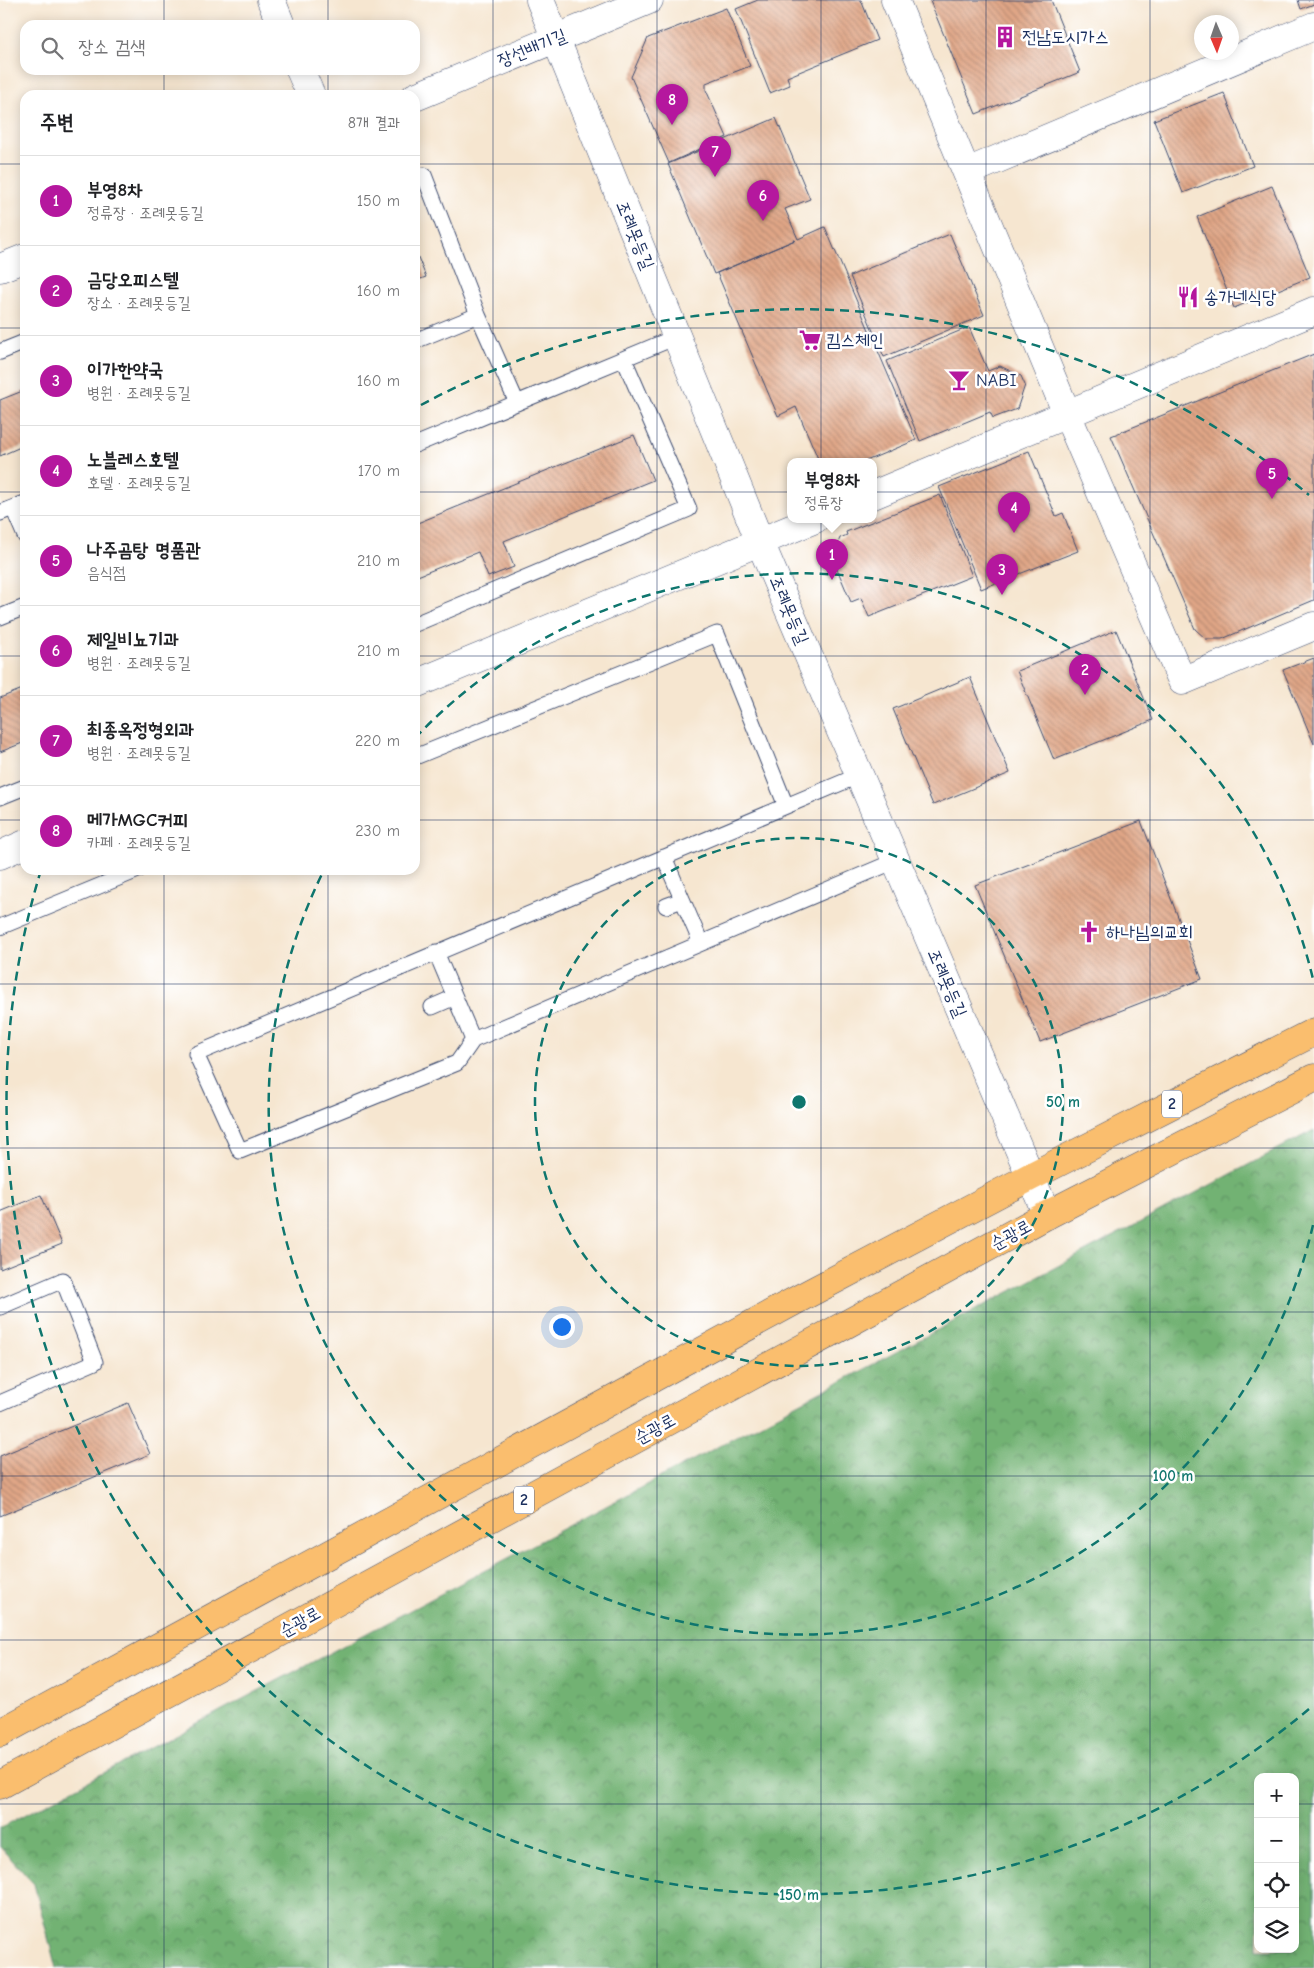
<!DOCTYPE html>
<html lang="ko">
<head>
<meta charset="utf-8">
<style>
	:root { --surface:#fff; --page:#f2f2f2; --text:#202124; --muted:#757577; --line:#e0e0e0; --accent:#b5179e }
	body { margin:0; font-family:"Comic Neue","Poor Story",sans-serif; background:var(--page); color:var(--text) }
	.controls { position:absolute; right:15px; bottom:15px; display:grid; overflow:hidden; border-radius:10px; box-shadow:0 2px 12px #0003 }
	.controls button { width:45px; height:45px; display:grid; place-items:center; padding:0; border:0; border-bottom:1px solid var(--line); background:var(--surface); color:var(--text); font:25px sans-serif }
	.compass { position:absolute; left:1194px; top:15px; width:45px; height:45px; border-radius:50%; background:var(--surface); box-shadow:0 2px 12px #0003; rotate:178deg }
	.you { position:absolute; left:561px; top:1326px; width:18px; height:18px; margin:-12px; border:4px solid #fff; border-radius:50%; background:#1a73e8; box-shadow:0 0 0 8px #1a73e833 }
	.badge { display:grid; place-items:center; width:32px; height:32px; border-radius:50%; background:var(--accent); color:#fff; font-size:16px; font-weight:700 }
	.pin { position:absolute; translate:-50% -41px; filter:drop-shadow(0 1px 2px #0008) }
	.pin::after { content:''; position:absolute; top:26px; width:18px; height:15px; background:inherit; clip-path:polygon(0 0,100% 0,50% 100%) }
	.popup { position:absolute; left:787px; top:458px; width:90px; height:65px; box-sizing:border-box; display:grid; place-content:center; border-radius:10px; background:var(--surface); filter:drop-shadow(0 1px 4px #0005); font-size:16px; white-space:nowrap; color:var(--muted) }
	.popup b { font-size:19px; color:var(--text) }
	.popup::after { content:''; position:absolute; left:50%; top:100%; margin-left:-10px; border:10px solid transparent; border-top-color:var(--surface) }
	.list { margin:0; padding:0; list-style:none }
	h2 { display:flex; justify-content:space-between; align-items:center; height:65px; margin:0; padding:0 20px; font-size:21px }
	h2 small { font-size:16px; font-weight:400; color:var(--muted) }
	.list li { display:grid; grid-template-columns:32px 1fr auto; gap:15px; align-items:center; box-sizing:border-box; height:90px; padding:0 20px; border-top:1px solid var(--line) }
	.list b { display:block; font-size:19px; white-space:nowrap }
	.list p { margin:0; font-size:16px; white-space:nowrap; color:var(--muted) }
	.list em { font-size:16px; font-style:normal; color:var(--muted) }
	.icon { flex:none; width:28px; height:28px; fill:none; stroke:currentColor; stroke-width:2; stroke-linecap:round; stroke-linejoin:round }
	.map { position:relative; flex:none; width:1314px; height:1968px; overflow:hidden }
	.search { position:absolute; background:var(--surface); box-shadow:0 2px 12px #0003; left:20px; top:20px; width:400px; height:55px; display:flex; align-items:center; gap:12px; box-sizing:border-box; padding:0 18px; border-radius:15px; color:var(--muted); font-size:19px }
	.panel { position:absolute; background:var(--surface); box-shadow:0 2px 12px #0003; left:20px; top:90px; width:400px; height:785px; border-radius:15px }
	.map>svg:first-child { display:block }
	.forest { fill:url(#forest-crowns); stroke:#467068; fill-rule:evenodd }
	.building { fill:url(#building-back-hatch) }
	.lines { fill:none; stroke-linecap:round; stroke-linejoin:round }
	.service-casing { stroke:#3c4a6f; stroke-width:17 }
	.minor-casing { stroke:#3c4a6f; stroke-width:29 }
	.tertiary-casing { stroke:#3c4a6f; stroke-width:29 }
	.primary-casing { stroke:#3c4a6f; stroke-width:29 }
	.service { stroke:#fff; stroke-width:15 }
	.minor { stroke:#fff; stroke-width:28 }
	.tertiary { stroke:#fff; stroke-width:28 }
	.primary { stroke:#fabe6e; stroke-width:28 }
	.grid { fill:none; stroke:#1b2f5e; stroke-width:1; stroke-opacity:0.55 }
	.ring { fill:none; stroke:#0f766e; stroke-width:2.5; stroke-dasharray:9 6 }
	.labels { text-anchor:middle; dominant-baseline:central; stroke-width:5; stroke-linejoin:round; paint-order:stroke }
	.shield { fill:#fff; stroke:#5f6d8e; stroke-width:1 }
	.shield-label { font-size:16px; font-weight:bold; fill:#1b2f5e }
	.poi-label { font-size:18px; fill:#1b2f5e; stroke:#fff; text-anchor:start }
	.street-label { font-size:18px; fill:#1b2f5e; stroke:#fff }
	.centre { fill:#0f766e; stroke:#fff; stroke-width:2.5 }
	.ring-label { font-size:15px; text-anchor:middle; font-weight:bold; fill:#0f766e; stroke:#fff; stroke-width:5; stroke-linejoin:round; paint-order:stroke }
</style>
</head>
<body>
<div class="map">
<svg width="1314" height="1968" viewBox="0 0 1314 1968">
	<defs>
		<pattern id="forest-crowns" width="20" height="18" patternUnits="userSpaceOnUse" patternTransform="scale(1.25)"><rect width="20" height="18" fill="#72b273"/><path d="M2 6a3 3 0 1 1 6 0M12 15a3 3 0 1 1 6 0" fill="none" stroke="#5d9162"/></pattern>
		<pattern id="building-back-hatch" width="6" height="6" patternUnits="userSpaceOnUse" patternTransform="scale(1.25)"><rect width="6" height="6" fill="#e0a686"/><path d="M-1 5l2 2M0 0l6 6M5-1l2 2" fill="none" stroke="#b58871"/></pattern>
	</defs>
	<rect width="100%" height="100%" fill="#fff"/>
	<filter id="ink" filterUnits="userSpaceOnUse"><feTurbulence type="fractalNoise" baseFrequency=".02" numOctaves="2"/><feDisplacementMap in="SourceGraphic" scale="10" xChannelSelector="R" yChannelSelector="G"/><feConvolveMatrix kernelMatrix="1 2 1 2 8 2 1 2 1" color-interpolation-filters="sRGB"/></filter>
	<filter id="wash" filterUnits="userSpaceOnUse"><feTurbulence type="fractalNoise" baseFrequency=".0096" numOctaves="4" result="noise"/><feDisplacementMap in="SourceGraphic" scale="20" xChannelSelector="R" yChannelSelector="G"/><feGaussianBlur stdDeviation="1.12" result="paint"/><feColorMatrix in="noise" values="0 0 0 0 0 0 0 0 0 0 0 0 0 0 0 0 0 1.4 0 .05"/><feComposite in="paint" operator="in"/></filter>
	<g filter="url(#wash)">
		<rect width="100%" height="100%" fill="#f6e6d0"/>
		<path class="forest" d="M1314 1130V1968H56L34 1884 0 1847V1828ZM1258 1777H1295V1949H1258Z"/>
		<g id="blocks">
			<path class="building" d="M758 0H861L877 40 787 77 790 85 770 93 736 9Z
				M934 0H1051L1080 72 976 114 930 1Z
				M1298 0H1314V4L1301 9Z
				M726 8 750 66 706 83V90L727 137 669 163 631 77 648 38Z
				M1224 93 1253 166 1183 193 1154 120Z
				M776 118 810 199 785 209 798 239 825 227 916 440 866 461H819L796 407 778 416 717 273 795 240 714 274 668 164Z
				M1272 186 1310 277 1234 308 1197 217Z
				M950 234 984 315 884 357 850 276Z
				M415 250 426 277 415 281Z
				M969 327 988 371 1000 366 1021 376 1025 385 1017 409 993 418 990 412 920 441 887 361Z
				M1314 354V600L1222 639H1206L1195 629 1111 436Z
				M25 390V445L0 456V400Z
				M634 435 653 480 504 541 514 567 488 577 478 552 415 577V524Z
				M1029 451 1056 516 1063 513 1078 551 981 589 939 487Z
				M940 495 972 576 869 617 861 598 851 602 830 552 838 549V543L840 538 847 535 846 532Z
				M1116 630 1153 720 1054 760 1017 671Z
				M1314 658V744L1283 670Z
				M970 677 1010 773 933 805 893 709Z
				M25 688V742L0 752V698Z
				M1141 821 1202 979 1040 1042 975 885Z
				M41 1195 62 1244 0 1269V1212Z
				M128 1403 150 1454 0 1516V1456Z"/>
		</g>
	</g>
	<g filter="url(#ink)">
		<use href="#blocks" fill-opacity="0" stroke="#3c4a6f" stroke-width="1"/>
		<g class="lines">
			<g class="service-casing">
				<path id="service" d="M415 178 424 175 478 315
					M415 341 478 315 517 403
					M0 352 25 342
					M415 445 676 337
					M13 508 25 536
					M0 513 25 503
					M0 617 25 607
					M415 624 689 509 624 359
					M415 757 717 634 786 806
					M860 775 196 1054 240 1151 457 1063 473 1040 895 861
					M0 797 25 787
					M664 857 701 943
					M666 906 682 900
					M0 927 138 870
					M436 952 473 1040
					M432 1007 455 997
					M0 1307 63 1280 95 1362 0 1403"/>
			</g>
			<g class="minor-casing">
				<path id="minor" d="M271 0 281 25
					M895 0 1067 414 1182 681 1314 626
					M300 70 311 95
					M967 172 1314 26
					M873 495 1314 311
					M415 684 815 519
					M0 855 25 844"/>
			</g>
			<g class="tertiary-casing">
				<path id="tertiary" d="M540 0 760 542 1047 1215
					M415 97 649 0
					M0 268 25 258"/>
			</g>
			<g class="primary-casing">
				<path id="primary" d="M0 1733 802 1297 1030 1177 1314 1032
					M0 1785 1047 1215 1314 1078"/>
			</g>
			<use href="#service" class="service"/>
			<use href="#minor" class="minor"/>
			<use href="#tertiary" class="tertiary"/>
			<use href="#primary" class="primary"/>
		</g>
	</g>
	<path class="grid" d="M164 0V25M328 0V25M493 0V1968M657 0V1968M821 0V1968M986 0V1968M1150 0V1968M164 70V95M328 70V95M0 164H25M415 164H1314M0 328H25M415 328H1314M0 492H25M415 492H1314M0 656H25M415 656H1314M0 820H25M415 820H1314M164 870V1968M328 870V1968M0 984H1314M0 1148H1314M0 1312H1314M0 1476H1314M0 1640H1314M0 1804H1258M1295 1804H1314"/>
	<g class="ring">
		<circle cx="799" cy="1102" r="264"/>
		<path d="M1313 1225A529 529 0 1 1 324 870M415 738A529 529 0 0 1 1313 979"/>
		<path d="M1309 1709A793 793 0 0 1 41 870M421 405A793 793 0 0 1 1309 495"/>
	</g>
	<defs>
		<g id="building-bare" transform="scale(1.725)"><path d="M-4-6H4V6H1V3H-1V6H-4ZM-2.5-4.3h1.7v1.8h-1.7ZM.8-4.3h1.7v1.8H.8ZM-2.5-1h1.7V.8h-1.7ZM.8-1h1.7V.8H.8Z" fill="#b5179e" stroke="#fff" stroke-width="2.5" paint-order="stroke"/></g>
		<g id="restaurant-bare" transform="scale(1.725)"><path d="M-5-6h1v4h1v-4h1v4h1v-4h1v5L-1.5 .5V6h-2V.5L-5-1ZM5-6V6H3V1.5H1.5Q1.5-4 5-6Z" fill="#b5179e" stroke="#fff" stroke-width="2.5" paint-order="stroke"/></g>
		<g id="supermarket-bare" transform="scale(1.725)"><path d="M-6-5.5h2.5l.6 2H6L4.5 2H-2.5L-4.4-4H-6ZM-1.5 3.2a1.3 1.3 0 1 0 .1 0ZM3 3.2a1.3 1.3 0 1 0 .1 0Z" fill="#b5179e" stroke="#fff" stroke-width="2.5" paint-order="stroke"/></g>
		<g id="bar-bare" transform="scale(1.725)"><path d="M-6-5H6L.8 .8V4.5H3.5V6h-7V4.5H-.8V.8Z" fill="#b5179e" stroke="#fff" stroke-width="2.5" paint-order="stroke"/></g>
		<g id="church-bare" transform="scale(1.725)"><path d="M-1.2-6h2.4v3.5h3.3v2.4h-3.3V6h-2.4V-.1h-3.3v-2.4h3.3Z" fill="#b5179e" stroke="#fff" stroke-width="2.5" paint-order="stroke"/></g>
	</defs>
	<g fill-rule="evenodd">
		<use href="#building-bare" x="1005" y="37"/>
		<use href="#restaurant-bare" x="1188" y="297"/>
		<use href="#supermarket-bare" x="810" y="340"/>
		<use href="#bar-bare" x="959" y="380"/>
		<use href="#church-bare" x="1089" y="932"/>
	</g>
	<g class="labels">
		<g class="shield">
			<rect x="1162" y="1090.5" width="20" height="27" rx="4"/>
			<rect x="514" y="1486.5" width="20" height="27" rx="4"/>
		</g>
		<g class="shield-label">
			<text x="1172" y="1104">2</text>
			<text x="524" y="1500">2</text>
		</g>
		<g class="poi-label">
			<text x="1022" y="37">전남도시가스</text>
			<text x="1204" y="297">송가네식당</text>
			<text x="826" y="340">킴스체인</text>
			<text x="976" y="380">NABI</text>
			<text x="1106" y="932">하나님의교회</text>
		</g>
		<g class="street-label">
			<text transform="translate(532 48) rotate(-22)">장선배기길</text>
			<text transform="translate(635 235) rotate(68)">조례못등길</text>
			<text transform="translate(789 610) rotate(67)">조례못등길</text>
			<text transform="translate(947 983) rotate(67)">조례못등길</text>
			<text transform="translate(1011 1235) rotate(-29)">순광로</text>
			<text transform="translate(655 1429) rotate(-29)">순광로</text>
			<text transform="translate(300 1622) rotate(-29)">순광로</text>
		</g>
	</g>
	<circle cx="799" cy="1102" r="8" class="centre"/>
	<g class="ring-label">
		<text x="1063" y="1107">50 m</text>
		<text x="1173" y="1481">100 m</text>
		<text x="799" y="1900">150 m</text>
	</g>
</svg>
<div class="controls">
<button>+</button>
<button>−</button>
<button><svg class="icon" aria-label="locate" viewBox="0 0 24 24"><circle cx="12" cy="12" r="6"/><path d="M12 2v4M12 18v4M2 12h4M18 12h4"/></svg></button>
<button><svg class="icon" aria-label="layers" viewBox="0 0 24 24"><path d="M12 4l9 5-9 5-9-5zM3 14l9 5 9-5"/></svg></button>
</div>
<svg class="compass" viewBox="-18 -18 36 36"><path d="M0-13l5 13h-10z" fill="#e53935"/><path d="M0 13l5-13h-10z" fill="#757577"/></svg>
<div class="you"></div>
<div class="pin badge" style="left:832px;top:580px">1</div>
<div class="popup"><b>부영8차</b>정류장</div>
<div class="pin badge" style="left:1085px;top:695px">2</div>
<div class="pin badge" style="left:1002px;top:595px">3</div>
<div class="pin badge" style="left:1014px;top:533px">4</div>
<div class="pin badge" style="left:1272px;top:499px">5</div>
<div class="pin badge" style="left:763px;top:221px">6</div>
<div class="pin badge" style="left:715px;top:177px">7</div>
<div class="pin badge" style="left:672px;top:125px">8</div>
<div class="search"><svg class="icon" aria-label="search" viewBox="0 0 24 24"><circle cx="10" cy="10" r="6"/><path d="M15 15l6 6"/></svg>장소 검색</div>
<section class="panel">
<h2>주변<small>8개 결과</small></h2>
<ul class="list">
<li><span class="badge">1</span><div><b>부영8차</b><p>정류장 · 조례못등길</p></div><em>150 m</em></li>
<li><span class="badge">2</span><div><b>금당오피스텔</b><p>장소 · 조례못등길</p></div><em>160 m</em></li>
<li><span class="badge">3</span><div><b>이가한약국</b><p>병원 · 조례못등길</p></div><em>160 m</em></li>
<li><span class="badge">4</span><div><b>노블레스호텔</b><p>호텔 · 조례못등길</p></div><em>170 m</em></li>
<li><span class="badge">5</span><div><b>나주곰탕 명품관</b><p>음식점</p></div><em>210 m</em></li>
<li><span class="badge">6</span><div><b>제일비뇨기과</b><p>병원 · 조례못등길</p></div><em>210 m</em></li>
<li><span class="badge">7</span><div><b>최종옥정형외과</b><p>병원 · 조례못등길</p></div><em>220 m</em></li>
<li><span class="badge">8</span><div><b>메가MGC커피</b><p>카페 · 조례못등길</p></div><em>230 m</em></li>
</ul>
</section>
</div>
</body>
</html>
